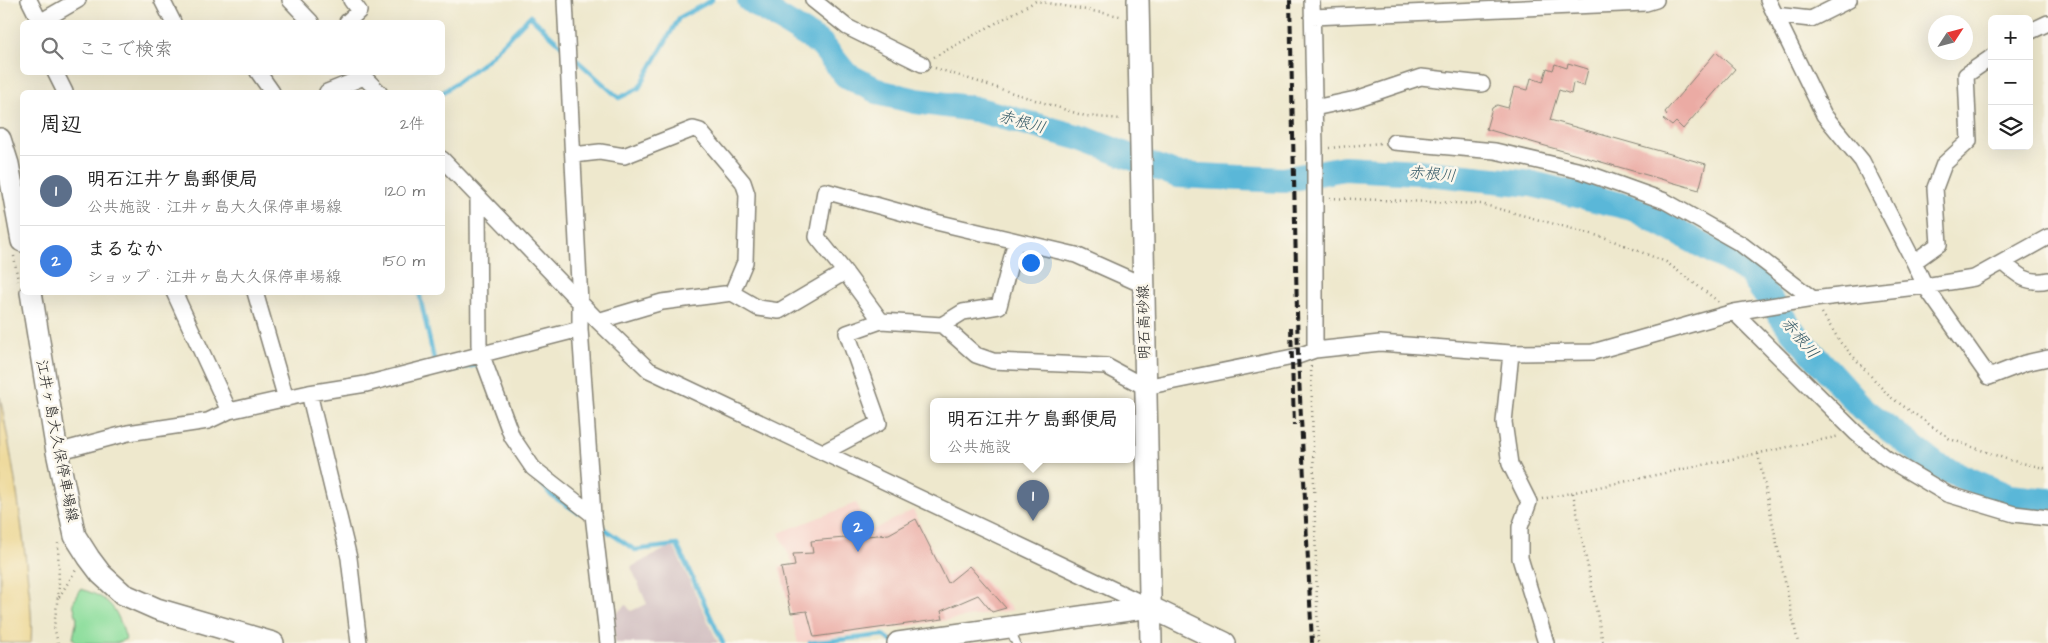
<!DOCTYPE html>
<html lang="ja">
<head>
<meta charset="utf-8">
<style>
	:root { --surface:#fff; --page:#f6f6f6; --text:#222; --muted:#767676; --line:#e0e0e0; --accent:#d93025 }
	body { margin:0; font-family:"Architects Daughter","Klee One",sans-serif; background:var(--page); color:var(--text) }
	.controls { position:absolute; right:15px; top:15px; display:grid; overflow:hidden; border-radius:8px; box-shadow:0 5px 20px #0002 }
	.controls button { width:45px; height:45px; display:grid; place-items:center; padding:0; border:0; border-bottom:1px solid var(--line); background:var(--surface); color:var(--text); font:25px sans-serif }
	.compass { position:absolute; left:1928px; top:15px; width:45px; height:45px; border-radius:50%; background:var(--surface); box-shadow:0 5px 20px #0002; rotate:54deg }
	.you { position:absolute; left:1030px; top:262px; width:18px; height:18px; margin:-12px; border:4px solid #fff; border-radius:50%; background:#1a73e8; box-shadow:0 0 0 8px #1a73e833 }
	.badge { display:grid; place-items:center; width:32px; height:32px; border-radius:50%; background:var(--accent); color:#fff; font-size:16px; font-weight:700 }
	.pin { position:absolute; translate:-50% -41px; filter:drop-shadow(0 1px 2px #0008) }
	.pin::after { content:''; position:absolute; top:26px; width:18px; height:15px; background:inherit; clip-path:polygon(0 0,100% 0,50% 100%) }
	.popup { position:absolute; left:930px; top:398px; width:205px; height:65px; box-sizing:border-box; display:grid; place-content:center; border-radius:8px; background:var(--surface); filter:drop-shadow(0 1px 4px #0005); font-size:16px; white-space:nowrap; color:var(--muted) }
	.popup b { font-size:19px; color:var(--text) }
	.popup::after { content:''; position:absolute; left:50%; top:100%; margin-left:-10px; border:10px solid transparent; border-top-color:var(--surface) }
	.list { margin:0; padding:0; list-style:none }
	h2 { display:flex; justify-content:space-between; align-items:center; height:65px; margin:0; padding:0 20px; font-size:21px }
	h2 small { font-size:16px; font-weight:400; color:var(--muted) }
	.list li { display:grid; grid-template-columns:32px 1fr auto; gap:15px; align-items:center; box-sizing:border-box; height:70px; padding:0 20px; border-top:1px solid var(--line) }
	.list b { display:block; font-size:19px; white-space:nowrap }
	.list p { margin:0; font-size:16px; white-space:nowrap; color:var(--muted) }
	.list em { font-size:16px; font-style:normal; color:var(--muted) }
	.icon { flex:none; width:28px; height:28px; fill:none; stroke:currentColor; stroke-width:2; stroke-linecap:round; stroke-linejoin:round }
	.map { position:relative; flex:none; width:2048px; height:643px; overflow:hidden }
	.search { position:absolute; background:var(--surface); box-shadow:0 5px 20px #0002; left:20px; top:20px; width:425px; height:55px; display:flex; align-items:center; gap:12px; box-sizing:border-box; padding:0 18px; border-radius:8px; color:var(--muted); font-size:19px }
	.panel { position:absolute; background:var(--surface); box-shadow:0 5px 20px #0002; left:20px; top:90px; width:425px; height:205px; border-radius:8px }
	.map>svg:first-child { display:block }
	.built { fill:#f7d1c9 }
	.industrial { fill:#d2bfc1 }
	.green { fill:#8ede9d; stroke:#557d5c }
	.sand { fill:#eeda9e; stroke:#857b5d }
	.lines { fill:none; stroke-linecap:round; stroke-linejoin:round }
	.stream { stroke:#5ab7d8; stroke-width:4.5 }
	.river { stroke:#5ab7d8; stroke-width:26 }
	.building { fill:#ebaba4 }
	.service-casing { stroke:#858274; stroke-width:10 }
	.minor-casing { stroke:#858274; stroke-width:18 }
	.secondary-casing { stroke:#858274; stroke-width:24 }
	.path { stroke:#858274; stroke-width:2.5; stroke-dasharray:1 4; stroke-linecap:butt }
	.service { stroke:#fff; stroke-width:8 }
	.minor { stroke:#fff; stroke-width:15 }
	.secondary { stroke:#fff; stroke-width:21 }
	.rail { stroke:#1c1c1c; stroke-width:4; stroke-dasharray:8 4; stroke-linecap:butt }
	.labels { text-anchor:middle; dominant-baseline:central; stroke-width:5; stroke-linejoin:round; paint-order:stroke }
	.street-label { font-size:15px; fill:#1c1c1c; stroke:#fbf7ec }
	.water-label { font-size:16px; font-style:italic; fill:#355a67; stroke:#fbf7ec }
</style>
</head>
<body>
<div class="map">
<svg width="2048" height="643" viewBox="0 0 2048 643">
	<rect width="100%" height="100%" fill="#fbf7ec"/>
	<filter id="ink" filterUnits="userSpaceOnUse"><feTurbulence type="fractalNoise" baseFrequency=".02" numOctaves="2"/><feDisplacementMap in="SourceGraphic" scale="10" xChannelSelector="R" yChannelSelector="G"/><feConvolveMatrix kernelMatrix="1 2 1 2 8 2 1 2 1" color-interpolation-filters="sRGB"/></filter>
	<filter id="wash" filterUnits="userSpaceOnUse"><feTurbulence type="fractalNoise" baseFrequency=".0096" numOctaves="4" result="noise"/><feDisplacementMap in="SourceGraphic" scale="20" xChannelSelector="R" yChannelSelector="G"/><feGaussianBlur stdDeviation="1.12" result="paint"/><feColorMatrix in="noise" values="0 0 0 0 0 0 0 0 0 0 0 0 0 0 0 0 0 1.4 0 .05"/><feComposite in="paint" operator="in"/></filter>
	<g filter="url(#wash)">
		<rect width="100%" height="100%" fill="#eee8cd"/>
		<path class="built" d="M856 503 868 532 913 510 946 577 969 565 1013 610 798 643 779 567 793 564 779 533Z"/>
		<path class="industrial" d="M673 545 718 643H615L614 615 626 605 631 611 647 604 631 567Z"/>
		<path class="green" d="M81 589C112 599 117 609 126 639L117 643H77L73 638 77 619 73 603Z"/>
		<path class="sand" d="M0 397C11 452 20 507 26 563 29 590 33 616 31 643H0Z"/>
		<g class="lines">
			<path class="stream" d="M571 55 619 98 639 88 679 18 712 0
				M442 93 487 60 530 16 564 48
				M419 292 435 364
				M437 372V373L481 364
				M541 483 551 495 578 512
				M597 524 635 550 677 545 723 643
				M810 643 883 635 893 642"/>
			<path class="river" d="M750 0 821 44 846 75 882 93 916 101 975 109 1085 139 1177 175 1283 180 1344 168 1418 172 1532 184 1633 208 1724 257 1750 273 1794 333 1862 408 1937 466 2009 497 2048 501"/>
		</g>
		<g id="blocks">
			<path class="building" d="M1716 52 1735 69 1683 129 1676 122 1672 126 1663 119 1667 115 1665 112Z
				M1568 63 1588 69 1584 86 1573 83 1571 94 1559 90 1550 120 1706 164 1699 190 1486 129 1492 108 1497 105 1508 108 1514 87 1528 90 1531 78 1543 82 1547 68 1553 70 1555 64 1567 68Z
				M916 519 948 583 969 566 1006 608 992 612 978 595 941 611 943 619 814 637 807 611 791 613 781 568 795 566 793 554 813 553 811 541 889 534Z"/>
		</g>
	</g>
	<g filter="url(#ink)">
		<use href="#blocks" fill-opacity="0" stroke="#858274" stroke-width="1"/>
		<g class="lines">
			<g class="service-casing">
				<path id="service" d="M1010 629 1016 643"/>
			</g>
			<g class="minor-casing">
				<path id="minor" d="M29 0 40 22
					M162 0 173 22
					M290 0 311 22
					M565 0 580 303V329L593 515 608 643
					M813 0 847 27 922 64
					M1312 0 1315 149V350
					M1768 0 1824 115 1862 161 1914 262 1925 286 1989 377 2025 363 2048 358
					M1775 15 1811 19 1849 0
					M1312 17 1646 3 1656 0
					M40 22 78 0
					M347 22 359 11 351 0
					M2029 32 2048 23
					M55 72 65 92
					M258 72 272 92
					M359 72 379 92
					M327 92 364 77
					M1314 108 1356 99 1421 77 1482 84
					M1394 142 1495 151 1581 171 1665 201 1741 244 1813 299
					M573 155 600 152 624 156 693 129 700 131 743 182 747 194 745 262 732 293
					M442 159 598 321 649 370 1150 607
					M478 197 479 345 482 356 512 437 533 468 593 515
					M1914 262 1939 244 1935 188 1944 164 1969 141 1966 75 1992 57
					M2003 262C2017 275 2028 285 2048 280
					M845 272 817 237 825 191 936 222 1076 255 1143 285
					M174 292 229 411
					M255 292 286 399
					M1734 312 1856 433 1886 458 1947 494 2014 514 2048 518
					M598 321 662 302 732 293 758 308 779 311 845 272 881 321 942 325 976 355 993 361 1106 366 1145 387 1298 356 1315 350 1380 343 1511 353 1593 352 1734 312 1813 299 1925 286 1974 278 2048 237
					M942 325 963 312 999 306 1016 241
					M1511 353 1504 422 1510 464 1529 502 1520 527V558L1546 643
					M309 393 349 558 359 643
					M57 452 128 433 208 421 229 411 309 393 366 384 580 329
					M824 452 879 423 847 333 881 321"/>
			</g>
			<g class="secondary-casing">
				<path id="secondary" d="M1138 0 1151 643
					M0 139 8 164 22 241
					M31 292 57 452 75 536 89 558 101 574 123 594 157 609 273 643
					M898 643 1150 607 1225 643"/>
			</g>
			<path class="path" d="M934 57 1036 1 1120 16
				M935 68 1085 116 1122 119
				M1329 148 1381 143
				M1330 198 1481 204 1606 238 1666 262 1719 302
				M14 256 18 281
				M1822 313 1841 343 1889 396 1950 439 2009 460 2048 469
				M1311 366 1318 643
				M1758 454 1798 643
				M1573 493 1603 643
				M1542 499 1840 436
				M59 597 76 570
				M58 643 54 627 59 587 58 543"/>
			<use href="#service" class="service"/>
			<use href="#minor" class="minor"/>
			<use href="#secondary" class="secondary"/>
			<path class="rail" d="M1290 0 1298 356 1312 643
				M1291 327 1294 425"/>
		</g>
	</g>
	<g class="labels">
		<g class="street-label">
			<text transform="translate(1144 322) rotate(-91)">明石高砂線</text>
			<text transform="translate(57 441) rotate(79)">江井ヶ島大久保停車場線</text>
		</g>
		<g class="water-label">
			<text transform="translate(1022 122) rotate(15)">赤根川</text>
			<text transform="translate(1432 174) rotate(5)">赤根川</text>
			<text transform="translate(1800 338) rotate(50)">赤根川</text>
		</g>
	</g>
</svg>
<div class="controls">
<button>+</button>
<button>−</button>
<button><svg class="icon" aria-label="layers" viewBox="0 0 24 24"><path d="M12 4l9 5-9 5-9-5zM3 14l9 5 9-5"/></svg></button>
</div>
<svg class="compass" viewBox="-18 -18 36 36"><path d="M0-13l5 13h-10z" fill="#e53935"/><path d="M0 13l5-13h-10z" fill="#767676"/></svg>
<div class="you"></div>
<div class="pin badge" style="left:1033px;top:521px;background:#5c6f8a">1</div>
<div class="popup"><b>明石江井ケ島郵便局</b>公共施設</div>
<div class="pin badge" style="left:858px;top:552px;background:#3f7fe0">2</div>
<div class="search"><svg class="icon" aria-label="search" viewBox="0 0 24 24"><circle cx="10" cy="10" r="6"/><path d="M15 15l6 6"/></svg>ここで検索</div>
<section class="panel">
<h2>周辺<small>2件</small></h2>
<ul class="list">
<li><span class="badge" style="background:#5c6f8a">1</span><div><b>明石江井ケ島郵便局</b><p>公共施設 · 江井ヶ島大久保停車場線</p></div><em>120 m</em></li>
<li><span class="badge" style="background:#3f7fe0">2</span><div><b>まるなか</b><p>ショップ · 江井ヶ島大久保停車場線</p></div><em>150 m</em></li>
</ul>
</section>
</div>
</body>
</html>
